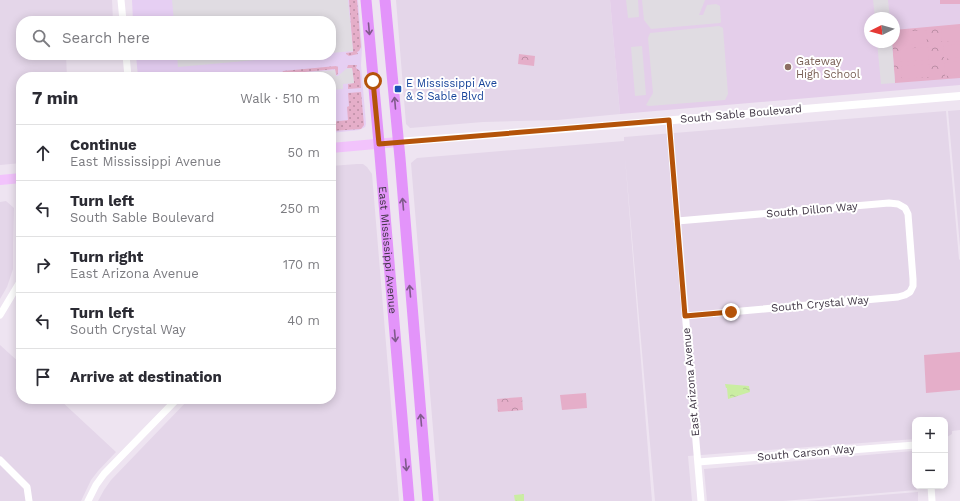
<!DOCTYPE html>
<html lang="en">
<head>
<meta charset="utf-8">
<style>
	:root { --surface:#fff; --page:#f7f7f7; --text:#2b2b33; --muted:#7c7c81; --line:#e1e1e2 }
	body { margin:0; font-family:"Work Sans",sans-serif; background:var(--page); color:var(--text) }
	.controls { position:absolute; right:12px; bottom:12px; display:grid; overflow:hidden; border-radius:8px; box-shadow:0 2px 10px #0003 }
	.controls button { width:36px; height:36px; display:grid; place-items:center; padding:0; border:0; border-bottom:1px solid var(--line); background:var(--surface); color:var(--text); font:20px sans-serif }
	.compass { position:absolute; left:864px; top:12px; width:36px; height:36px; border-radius:50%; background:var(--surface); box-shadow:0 2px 10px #0003; rotate:265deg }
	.stop { position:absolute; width:12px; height:12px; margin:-9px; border:3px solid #b45309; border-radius:50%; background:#fff }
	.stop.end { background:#b45309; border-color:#fff; box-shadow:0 1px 4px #0008 }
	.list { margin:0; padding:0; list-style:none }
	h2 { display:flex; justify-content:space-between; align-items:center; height:52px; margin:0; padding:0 16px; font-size:17px }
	h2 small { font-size:13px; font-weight:400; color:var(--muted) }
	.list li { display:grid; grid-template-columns:26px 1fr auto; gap:12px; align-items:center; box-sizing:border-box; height:56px; padding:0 16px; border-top:1px solid var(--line) }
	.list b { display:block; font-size:15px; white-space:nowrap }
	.list p { margin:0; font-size:13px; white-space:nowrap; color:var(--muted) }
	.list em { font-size:13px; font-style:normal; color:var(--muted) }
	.icon { flex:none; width:22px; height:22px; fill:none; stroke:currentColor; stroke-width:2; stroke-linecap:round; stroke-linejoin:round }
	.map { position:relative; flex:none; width:960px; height:501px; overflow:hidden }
	.search { position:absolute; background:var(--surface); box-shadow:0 2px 10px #0003; left:16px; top:16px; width:320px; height:44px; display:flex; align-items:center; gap:10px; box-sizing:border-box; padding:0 14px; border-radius:16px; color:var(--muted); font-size:15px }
	.panel { position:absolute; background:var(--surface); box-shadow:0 2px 10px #0003; left:16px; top:72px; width:320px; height:332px; border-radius:16px }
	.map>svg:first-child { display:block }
	.residential { fill:#e4d6e9 }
	.commercial { fill:#e6cff3 }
	.education { fill:#e4ceea; fill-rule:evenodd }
	.grass { fill:url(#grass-dots) }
	.park { fill:url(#park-crowns) }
	.pitch { fill:#e5aec9 }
	.parking { fill:#e0dce2 }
	.water { fill:url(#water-ripples) }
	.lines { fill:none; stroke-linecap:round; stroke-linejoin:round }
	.minor { stroke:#fff; stroke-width:7 }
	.tertiary { stroke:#fff; stroke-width:8 }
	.secondary { stroke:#f2c3fc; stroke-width:10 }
	.primary { stroke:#e394fa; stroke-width:11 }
	.oneway { stroke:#805a8c }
	.route { stroke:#b45309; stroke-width:5 }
	.education-dot { fill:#8d6e63; stroke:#fff; stroke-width:1.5 }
	.transit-dot { fill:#1a4fb4; stroke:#fff; stroke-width:1.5 }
	.labels { text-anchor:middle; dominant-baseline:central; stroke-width:4; stroke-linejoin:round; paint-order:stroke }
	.education-label { font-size:11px; fill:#785e54; stroke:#fff; text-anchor:start }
	.transit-label { font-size:11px; fill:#164399; stroke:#fff; text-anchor:start }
	.street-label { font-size:11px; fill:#3e3443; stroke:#fff }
</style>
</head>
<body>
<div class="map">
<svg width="960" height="501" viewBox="0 0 960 501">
	<defs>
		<pattern id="grass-dots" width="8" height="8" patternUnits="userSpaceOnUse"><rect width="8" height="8" fill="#e5aec9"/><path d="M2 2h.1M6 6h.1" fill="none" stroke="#bb8ea5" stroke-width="1.8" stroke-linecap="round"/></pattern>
		<pattern id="park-crowns" width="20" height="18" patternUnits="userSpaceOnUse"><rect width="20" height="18" fill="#e5aec9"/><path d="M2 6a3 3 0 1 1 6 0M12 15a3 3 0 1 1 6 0" fill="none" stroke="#bb8ea5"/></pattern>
		<pattern id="water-ripples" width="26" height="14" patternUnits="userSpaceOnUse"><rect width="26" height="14" fill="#caeda2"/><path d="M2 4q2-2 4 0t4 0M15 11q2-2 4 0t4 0" fill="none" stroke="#afcc8d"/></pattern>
	</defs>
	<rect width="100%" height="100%" fill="#eee4f1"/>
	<path class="residential" d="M0 0H112L113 21H21V55H66L67 77H21V163L0 165Z
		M396 0H610L620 114 557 120 483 122 410 128 406 124Z
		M960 110V247L948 111Z
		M946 111 959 259 960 260V430L952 431V434L945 438V420H915V439L688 456 692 501H655L625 157 652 501H439L411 163 417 158 624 141V137Z
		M357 164H363L367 167 372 174 399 501H98L104 490 111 480 189 399H331V166Z
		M6 201 14 208 13 243V269L7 287 0 299V202Z
		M0 345 21 364V399H59L116 452 98 471 91 480 81 501H0Z
		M913 451 915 469V486H916L917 490 783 501H707L704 469Z
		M918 492V501H806Z"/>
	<path class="commercial" d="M132 0H358L362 47 361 65 366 124 365 127 359 130 331 133V77H138L136 55H331V21H133Z"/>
	<path class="education" d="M610 0H960V85L620 114ZM870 18H894V42H870Z"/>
	<path class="grass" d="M349 0H357L361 47 359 51 357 52 358 54 349 56 346 54V53L353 52Z
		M348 65H357L356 68 360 71 361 88 348 89V84L354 83 352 68H347Z
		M336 66 338 67V73L337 75H336L335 69 284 74V77H282V73L283 71Z
		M361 92 364 125 361 129 331 131V122L348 120 347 107 349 106 348 93Z"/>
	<path class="park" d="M960 24V78L895 83 892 42H894V30Z
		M519 54 535 56 534 66 518 64Z
		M522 397 523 410 498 412 497 399Z"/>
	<path class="pitch" d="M940 0H960V4H940Z
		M960 27V41L942 42 941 29Z
		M926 30 927 43 900 46 898 32Z
		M960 44V57L944 59 943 46Z
		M928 47 929 60 901 62 900 49Z
		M960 61V75L945 76 944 63Z
		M929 64 930 77 902 79 901 66Z
		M960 352V390L926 393 924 355Z
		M586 393 587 408 562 410 560 395Z"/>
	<path class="parking" d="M172 0H348L353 51 331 53V21H174Z
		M626 0H638L639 17 628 18Z
		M642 0H705L699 15H703L707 5 716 4 720 6 721 22 720 23 651 29 644 20Z
		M873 0H888L890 18H875Z
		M719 26 723 28 728 94 725 100 649 106 646 105 653 93 648 38 650 33Z
		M877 42H892L895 83 881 84Z
		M642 46 646 95 635 96 631 47Z
		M177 55H310L178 67Z
		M352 68 354 83 343 84V89L331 90V77H285V74L335 70 336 76H338L346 69Z"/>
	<path class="water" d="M725 384 749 386 750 392 728 399 727 388H726Z
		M524 494V501H515L514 495Z"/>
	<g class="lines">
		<path class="minor" d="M121 0 123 21
			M126 55 128 77
			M669 120 701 501
			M677 221 854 206 889 203 898 204 905 208 908 214 913 279V286L910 292 905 295 898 297 685 316
			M0 315 21 280
			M0 460 27 487 29 501
			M698 462 915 445
			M931 486 932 501
			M88 501 96 485 104 474 177 399"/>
		<path class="tertiary" d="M398 142 626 124 960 96"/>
		<path class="secondary" d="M331 148 398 142
			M0 180 21 178"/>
		<g class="primary">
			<path id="s1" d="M366 0 379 143 409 501"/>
			<path d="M385 0 400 158 428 501"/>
		</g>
	</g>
	<defs><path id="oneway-shaft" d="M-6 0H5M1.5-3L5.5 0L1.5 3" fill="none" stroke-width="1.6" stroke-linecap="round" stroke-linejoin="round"/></defs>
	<g class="oneway">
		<use href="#oneway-shaft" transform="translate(369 29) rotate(85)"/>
		<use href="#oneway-shaft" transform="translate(395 103) rotate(-95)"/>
		<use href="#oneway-shaft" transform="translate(403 204) rotate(-95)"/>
		<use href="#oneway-shaft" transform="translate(410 291) rotate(-95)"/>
		<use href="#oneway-shaft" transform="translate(395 336) rotate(85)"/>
		<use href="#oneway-shaft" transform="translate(421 420) rotate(-95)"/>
		<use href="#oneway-shaft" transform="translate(406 465) rotate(85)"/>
	</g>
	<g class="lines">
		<path class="route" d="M373 81 379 144 669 120 685 316 731 312"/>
	</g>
	<circle class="education-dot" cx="788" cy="67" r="4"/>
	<rect class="transit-dot" x="394" y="85" width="8" height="8" rx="2"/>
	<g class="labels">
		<g class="education-label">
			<text x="796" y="61">Gateway<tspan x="796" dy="13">High School</tspan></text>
		</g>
		<g class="transit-label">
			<text x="406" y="83">E Mississippi Ave<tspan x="406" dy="13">&amp; S Sable Blvd</tspan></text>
		</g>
		<g class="street-label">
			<text transform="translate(741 114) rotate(-5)">South Sable Boulevard</text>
			<text transform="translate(812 210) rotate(-5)">South Dillon Way</text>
			<text stroke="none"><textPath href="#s1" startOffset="251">East Mississippi Avenue</textPath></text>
			<text transform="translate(820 304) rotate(-5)">South Crystal Way</text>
			<text transform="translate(691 382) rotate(-95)">East Arizona Avenue</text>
			<text transform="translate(806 453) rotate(-5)">South Carson Way</text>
		</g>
	</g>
</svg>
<div class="controls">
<button>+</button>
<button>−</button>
</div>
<svg class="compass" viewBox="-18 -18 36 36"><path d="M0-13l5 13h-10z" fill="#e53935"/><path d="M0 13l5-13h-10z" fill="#7c7c81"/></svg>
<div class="stop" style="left:373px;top:81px"></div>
<div class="stop end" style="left:731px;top:312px"></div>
<div class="search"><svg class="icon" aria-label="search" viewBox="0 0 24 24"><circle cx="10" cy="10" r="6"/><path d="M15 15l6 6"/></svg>Search here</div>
<section class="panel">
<h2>7 min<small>Walk · 510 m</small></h2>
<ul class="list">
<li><svg class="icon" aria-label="ahead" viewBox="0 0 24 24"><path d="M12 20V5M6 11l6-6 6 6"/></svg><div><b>Continue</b><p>East Mississippi Avenue</p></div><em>50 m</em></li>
<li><svg class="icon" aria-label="left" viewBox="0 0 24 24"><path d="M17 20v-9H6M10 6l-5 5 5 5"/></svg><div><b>Turn left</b><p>South Sable Boulevard</p></div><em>250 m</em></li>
<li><svg class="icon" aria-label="right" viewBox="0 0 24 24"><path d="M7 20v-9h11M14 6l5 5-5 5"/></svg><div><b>Turn right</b><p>East Arizona Avenue</p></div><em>170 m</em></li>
<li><svg class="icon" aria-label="left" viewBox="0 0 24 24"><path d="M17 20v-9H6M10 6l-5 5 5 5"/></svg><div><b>Turn left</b><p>South Crystal Way</p></div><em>40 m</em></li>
<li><svg class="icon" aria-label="arrive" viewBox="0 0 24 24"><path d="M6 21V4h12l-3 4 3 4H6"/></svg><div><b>Arrive at destination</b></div></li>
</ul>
</section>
</div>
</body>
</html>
